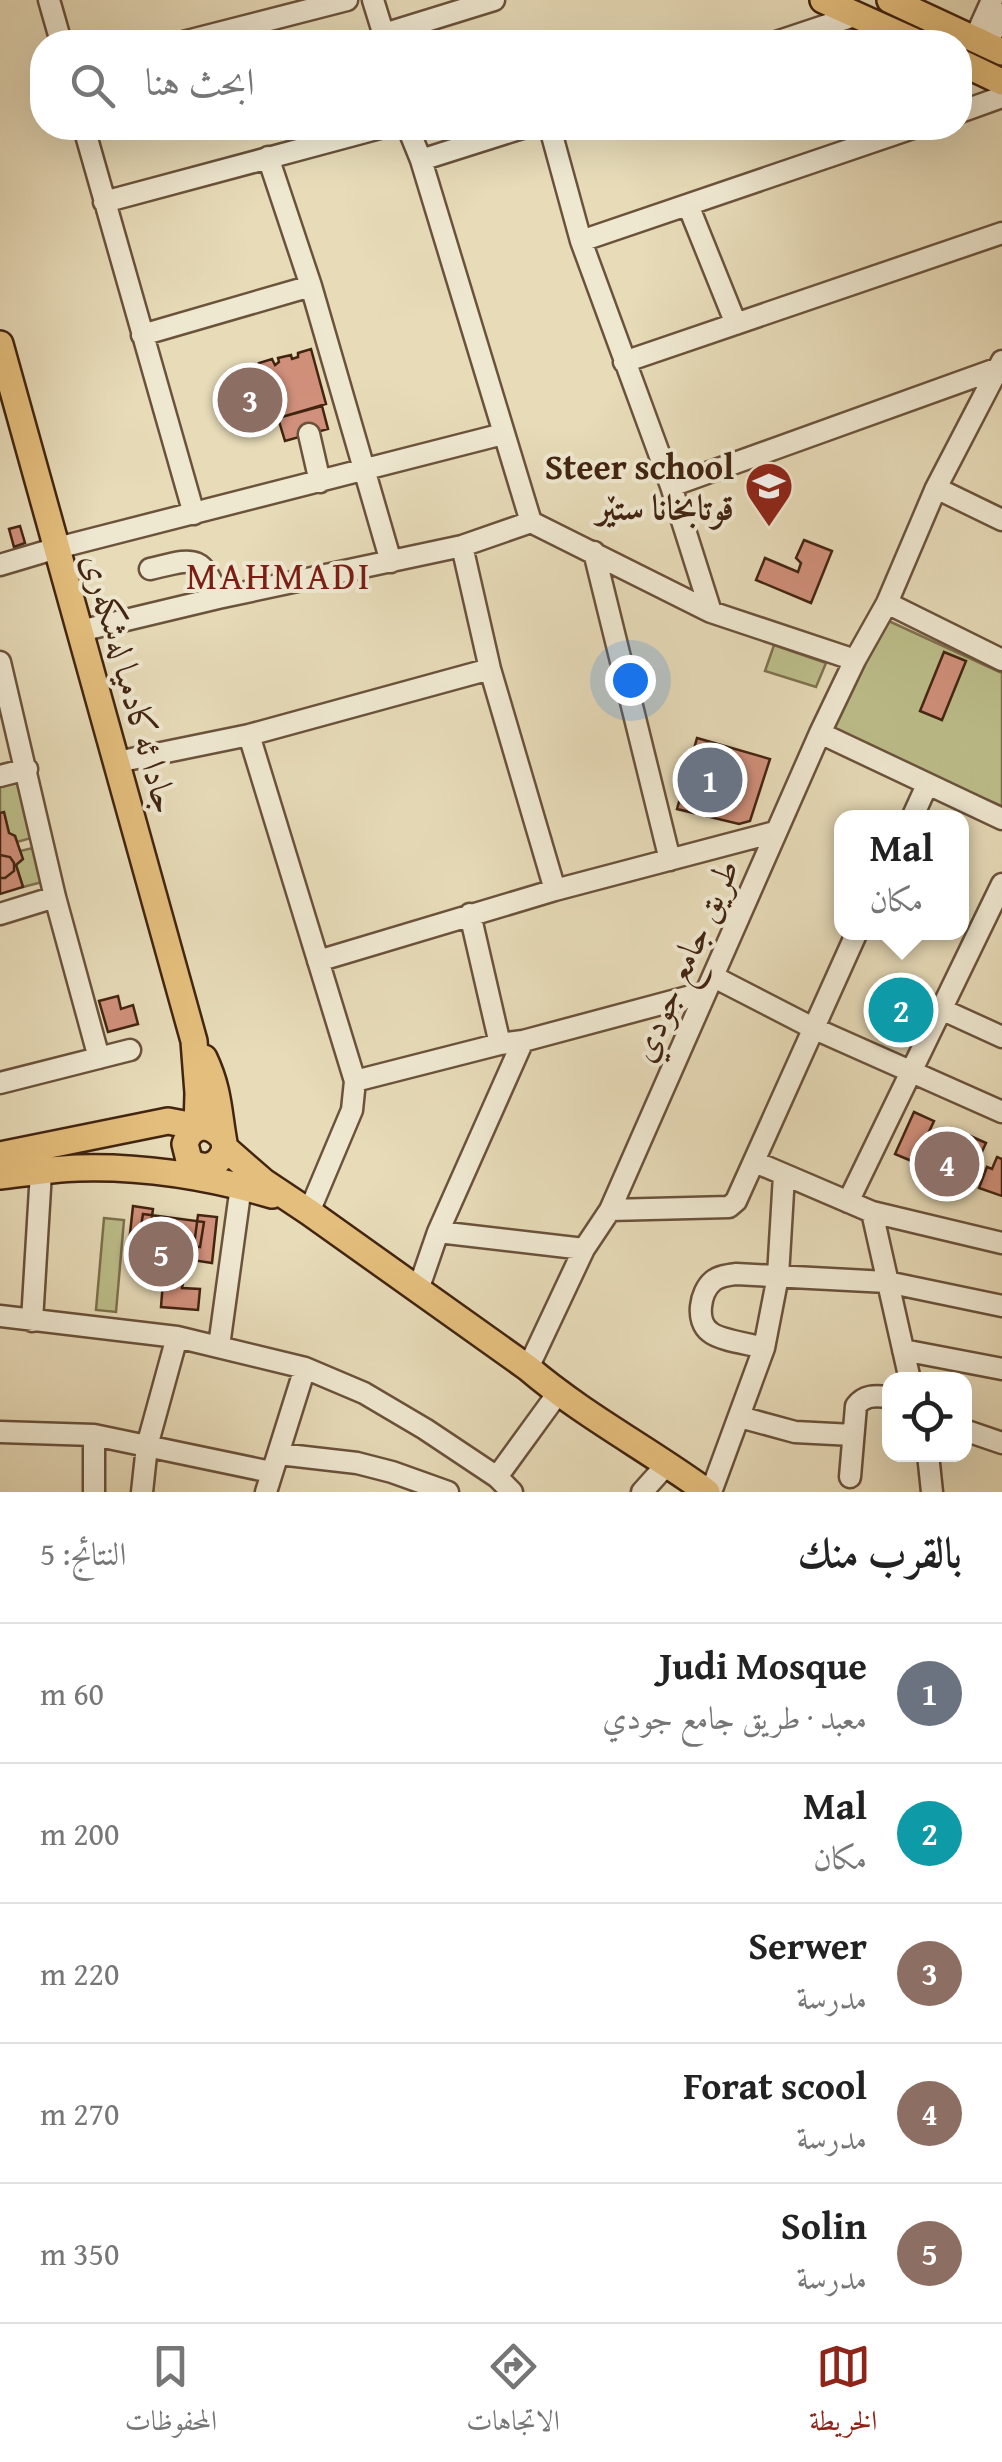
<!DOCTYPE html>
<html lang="ar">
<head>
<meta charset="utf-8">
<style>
	:root { --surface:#fff; --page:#f2f2f2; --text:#222; --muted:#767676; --line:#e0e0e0; --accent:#8f2418 }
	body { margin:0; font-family:"Gentium Book Plus",Amiri,serif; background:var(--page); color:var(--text); direction:rtl }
	.controls { position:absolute; right:30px; bottom:30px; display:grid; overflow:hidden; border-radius:20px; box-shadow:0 10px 40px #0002 }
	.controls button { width:90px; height:90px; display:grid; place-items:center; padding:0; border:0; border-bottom:2px solid var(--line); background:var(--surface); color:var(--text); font:50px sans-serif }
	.you { position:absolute; left:630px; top:680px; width:35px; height:35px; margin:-25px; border:8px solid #fff; border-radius:50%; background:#1a73e8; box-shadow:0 0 0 15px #1a73e833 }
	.badge { display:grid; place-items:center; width:65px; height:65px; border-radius:50%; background:var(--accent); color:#fff; font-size:32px; font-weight:700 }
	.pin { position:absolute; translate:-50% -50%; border:5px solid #fff; box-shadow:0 2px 10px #0006 }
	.popup { position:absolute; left:834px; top:810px; width:135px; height:130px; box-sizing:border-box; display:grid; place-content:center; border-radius:20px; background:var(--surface); filter:drop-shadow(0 2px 8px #0005); font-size:32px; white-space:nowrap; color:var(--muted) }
	.popup b { font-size:38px; color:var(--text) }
	.popup::after { content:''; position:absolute; left:50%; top:100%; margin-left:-20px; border:20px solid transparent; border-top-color:var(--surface) }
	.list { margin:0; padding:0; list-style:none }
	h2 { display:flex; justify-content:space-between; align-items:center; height:130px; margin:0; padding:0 40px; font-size:42px }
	h2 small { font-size:32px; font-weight:400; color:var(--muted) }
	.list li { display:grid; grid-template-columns:65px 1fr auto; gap:30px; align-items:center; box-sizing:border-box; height:140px; padding:0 40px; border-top:2px solid var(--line) }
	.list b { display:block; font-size:38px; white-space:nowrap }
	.list p { margin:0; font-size:32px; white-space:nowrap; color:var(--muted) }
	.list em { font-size:32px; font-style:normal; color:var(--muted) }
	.icon { flex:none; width:55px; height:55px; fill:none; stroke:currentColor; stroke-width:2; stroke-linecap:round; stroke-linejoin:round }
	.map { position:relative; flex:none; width:1002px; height:1492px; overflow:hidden; direction:ltr }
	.search { position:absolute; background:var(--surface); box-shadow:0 10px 40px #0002; left:30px; right:30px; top:30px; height:110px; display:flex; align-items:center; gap:25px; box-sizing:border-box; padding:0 35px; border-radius:40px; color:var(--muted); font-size:38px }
	.sheet { height:830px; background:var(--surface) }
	nav { display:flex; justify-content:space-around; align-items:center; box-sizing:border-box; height:140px; border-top:2px solid var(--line); background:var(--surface); font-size:28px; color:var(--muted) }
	nav a { display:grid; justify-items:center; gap:5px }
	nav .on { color:var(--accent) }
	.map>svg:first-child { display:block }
	.green { fill:#bcbe8a; stroke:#7f714e; stroke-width:2.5 }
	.building { fill:#d1907b; stroke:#422411; stroke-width:2.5 }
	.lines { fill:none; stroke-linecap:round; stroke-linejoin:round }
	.minor-casing { stroke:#6b523b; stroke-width:25 }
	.major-casing { stroke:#422411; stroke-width:30 }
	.minor { stroke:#efe8d1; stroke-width:20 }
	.major { stroke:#e4be7c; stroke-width:25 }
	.labels { text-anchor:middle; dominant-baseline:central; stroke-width:8; stroke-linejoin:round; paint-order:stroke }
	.poi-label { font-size:35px; font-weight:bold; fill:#422411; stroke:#efe8d1; text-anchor:end }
	.street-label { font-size:35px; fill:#422411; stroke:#efe8d1 }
	.neighbourhood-label { font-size:38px; letter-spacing:2.5px; fill:#7a1f14; stroke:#efe8d1 }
</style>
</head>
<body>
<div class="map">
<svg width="1002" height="1492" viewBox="0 0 1002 1492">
	<rect width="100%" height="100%" fill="#e7dbb8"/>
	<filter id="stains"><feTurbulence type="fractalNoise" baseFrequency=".002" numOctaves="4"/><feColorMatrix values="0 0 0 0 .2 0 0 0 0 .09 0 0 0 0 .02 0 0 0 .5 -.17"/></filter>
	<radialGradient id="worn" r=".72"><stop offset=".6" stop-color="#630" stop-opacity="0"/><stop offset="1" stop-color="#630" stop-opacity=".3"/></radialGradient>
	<path class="green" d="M880 617 1002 673V806L831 733Z
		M774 645 826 663 816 687 765 671Z
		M20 782 35 837 17 842 15 836 9 833 4 813H0V787Z
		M37 847 46 881 23 887 16 865 20 851Z
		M104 1218 124 1220 116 1312 96 1310Z"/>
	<path class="building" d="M311 349 326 404 275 419 259 363 272 359 275 365 279 362 278 358 291 355 292 359 298 357V353Z
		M269 396 274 414 232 426 226 407Z
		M322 406 328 429 285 441 278 418Z
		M20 526 25 543 14 547 9 529Z
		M804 540 832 551 811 603 756 580 765 558 798 572 801 563 796 558Z
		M944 652 966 661 942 720 920 711Z
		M697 738 770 759 750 821 739 824 677 809Z
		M4 812 9 833 15 836 23 859 16 865 23 887 0 894V813Z
		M0 855 10 857 14 863V871L5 878H0Z
		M118 996 121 1009 133 1005 138 1024 108 1032 99 1001Z
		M914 1112 934 1121 927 1136 960 1152 968 1135 986 1143 966 1187 950 1179 953 1171 917 1155 914 1162 895 1154Z
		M997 1157 1002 1159V1196L979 1188 987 1167 992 1169Z
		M133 1206 153 1209 147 1254 128 1252Z
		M143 1214 204 1222 200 1247 139 1238Z
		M198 1215 217 1217 212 1263 192 1260Z
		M164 1242 175 1243 173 1259 163 1258Z
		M163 1281 183 1283 182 1288 200 1289 198 1310 161 1307Z"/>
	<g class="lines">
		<g class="minor-casing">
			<path id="minor" d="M49 0 61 42
				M373 0 386 42
				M384 34 494 0
				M974 40 992 0
				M183 42 347 0
				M776 42 857 15
				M986 45 1002 14
				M960 112 1002 97
				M84 128 194 514
				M408 128 421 160 531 522 711 612 855 660
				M550 128 581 241 671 486 711 612
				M268 157 311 286 391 562
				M421 160 522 128
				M104 202 380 128
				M688 205 736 324
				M581 241 913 128
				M142 335 311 286
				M624 362 1002 233
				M309 434 320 482
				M671 486 999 368
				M936 488 1002 520
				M462 546 490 669 555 890
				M594 552 670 860
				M0 565 57 548 503 434
				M150 569C193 559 202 552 218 598
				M887 603 1002 660
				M80 631 218 598 462 546 531 522
				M0 662 55 897 99 1058
				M820 733 1002 819
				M249 735 355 1081 352 1110 309 1212
				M117 762 249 735 490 669
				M0 776 27 769
				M912 818 927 785
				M0 914 55 897
				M470 914 500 1044
				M318 961 555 890 775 832
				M714 977 813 1028 1002 1112
				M943 1010 1002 1037
				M355 1081 500 1044 523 1041 706 992
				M0 1083 130 1050
				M755 1162 872 1212 1002 1243
				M848 1202 1002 884
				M610 1210 729 1207 736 1201 857 932
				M872 1212 910 1380
				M438 1232 584 1249
				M418 1290 438 1232 523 1041
				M0 1316 177 1337 305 1368 364 1393 425 1429 497 1477 512 1492
				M32 1321 41 1172
				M219 1346 241 1186
				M764 1348C750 1344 719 1340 710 1332 695 1321 700 1292 713 1281 719 1276 728 1275 736 1274L887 1282 1002 1306
				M903 1350 1002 1369
				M528 1368 584 1249 610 1210 820 733 855 660 887 603 936 488 1002 361
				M740 1417 795 1432 853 1435
				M964 1430 1002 1443
				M0 1432 94 1435 271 1472
				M279 1454 357 1463 392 1472 448 1492
				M928 1454 932 1492
				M497 1477 558 1393
				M850 1477 856 1406C865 1394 876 1396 890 1397
				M94 1492V1435
				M142 1492 147 1446 177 1337
				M266 1492 305 1368
				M642 1492 668 1463
				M711 1492 764 1348 778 1276 784 1175"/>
		</g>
		<g class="major-casing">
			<path id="major" d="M823 0 916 42
				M890 0 1002 52
				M960 62 1002 82
				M0 344 194 1041 198 1093 197 1128
				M204 1058C220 1092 218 1113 225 1148 220 1166 204 1172 189 1160L185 1144C191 1125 208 1122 221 1136
				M225 1148 264 1182 309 1212 528 1368C583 1415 648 1449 707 1492
				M0 1155 168 1121 184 1124 194 1130
				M0 1176C26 1173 52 1169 78 1168 143 1166 210 1177 272 1195"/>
		</g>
		<use href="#minor" class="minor"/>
		<use href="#major" class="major"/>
	</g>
	<defs>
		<g id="school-pin" transform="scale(2.5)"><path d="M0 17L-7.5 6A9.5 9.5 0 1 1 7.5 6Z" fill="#8f2418" stroke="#efe8d1"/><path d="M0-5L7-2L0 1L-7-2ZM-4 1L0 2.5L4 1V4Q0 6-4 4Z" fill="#fff"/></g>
	</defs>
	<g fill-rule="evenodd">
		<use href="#school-pin" x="769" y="486"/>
	</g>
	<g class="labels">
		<g class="poi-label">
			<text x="734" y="466">Steer school<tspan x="734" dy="40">قوتابخانا ستێر</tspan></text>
		</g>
		<g class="street-label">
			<text transform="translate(131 683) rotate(74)">جادا ئه‌كادميا له‌شكه‌رى</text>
			<text transform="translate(684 960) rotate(-66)">طريق جامع جودي</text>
		</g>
		<g class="neighbourhood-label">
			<text x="279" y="575">MAHMADI</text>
		</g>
	</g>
	<rect width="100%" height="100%" filter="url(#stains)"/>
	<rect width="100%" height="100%" fill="url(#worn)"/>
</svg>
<div class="controls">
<button><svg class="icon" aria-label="locate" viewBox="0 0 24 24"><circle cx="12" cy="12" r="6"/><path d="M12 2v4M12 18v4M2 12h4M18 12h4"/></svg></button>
</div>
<div class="you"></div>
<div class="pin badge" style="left:710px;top:780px;background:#6b7280">1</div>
<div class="pin badge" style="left:901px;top:1010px;background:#0f9aa8">2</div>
<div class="popup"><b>Mal</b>مكان</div>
<div class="pin badge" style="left:250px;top:400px;background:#8d6e63">3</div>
<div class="pin badge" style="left:947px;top:1164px;background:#8d6e63">4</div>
<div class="pin badge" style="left:161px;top:1254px;background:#8d6e63">5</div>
<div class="search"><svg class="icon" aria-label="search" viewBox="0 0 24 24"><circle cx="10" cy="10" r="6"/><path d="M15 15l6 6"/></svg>ابحث هنا</div>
</div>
<section class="sheet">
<h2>بالقرب منك<small>النتائج: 5</small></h2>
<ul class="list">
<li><span class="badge" style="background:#6b7280">1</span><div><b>Judi Mosque</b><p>معبد · طريق جامع جودي</p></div><em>60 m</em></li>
<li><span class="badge" style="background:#0f9aa8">2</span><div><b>Mal</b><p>مكان</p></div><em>200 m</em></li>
<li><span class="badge" style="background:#8d6e63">3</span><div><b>Serwer</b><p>مدرسة</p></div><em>220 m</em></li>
<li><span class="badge" style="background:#8d6e63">4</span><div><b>Forat scool</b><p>مدرسة</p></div><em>270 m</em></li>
<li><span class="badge" style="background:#8d6e63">5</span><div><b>Solin</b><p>مدرسة</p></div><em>350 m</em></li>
</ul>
</section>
<nav>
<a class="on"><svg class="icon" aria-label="map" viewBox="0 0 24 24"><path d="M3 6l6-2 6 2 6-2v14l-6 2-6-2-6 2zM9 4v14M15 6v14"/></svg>الخريطة</a>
<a><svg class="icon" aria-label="directions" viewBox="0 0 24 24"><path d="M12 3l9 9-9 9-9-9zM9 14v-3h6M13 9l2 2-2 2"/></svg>الاتجاهات</a>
<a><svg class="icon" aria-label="saved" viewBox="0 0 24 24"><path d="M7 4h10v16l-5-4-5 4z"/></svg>المحفوظات</a>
</nav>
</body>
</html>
